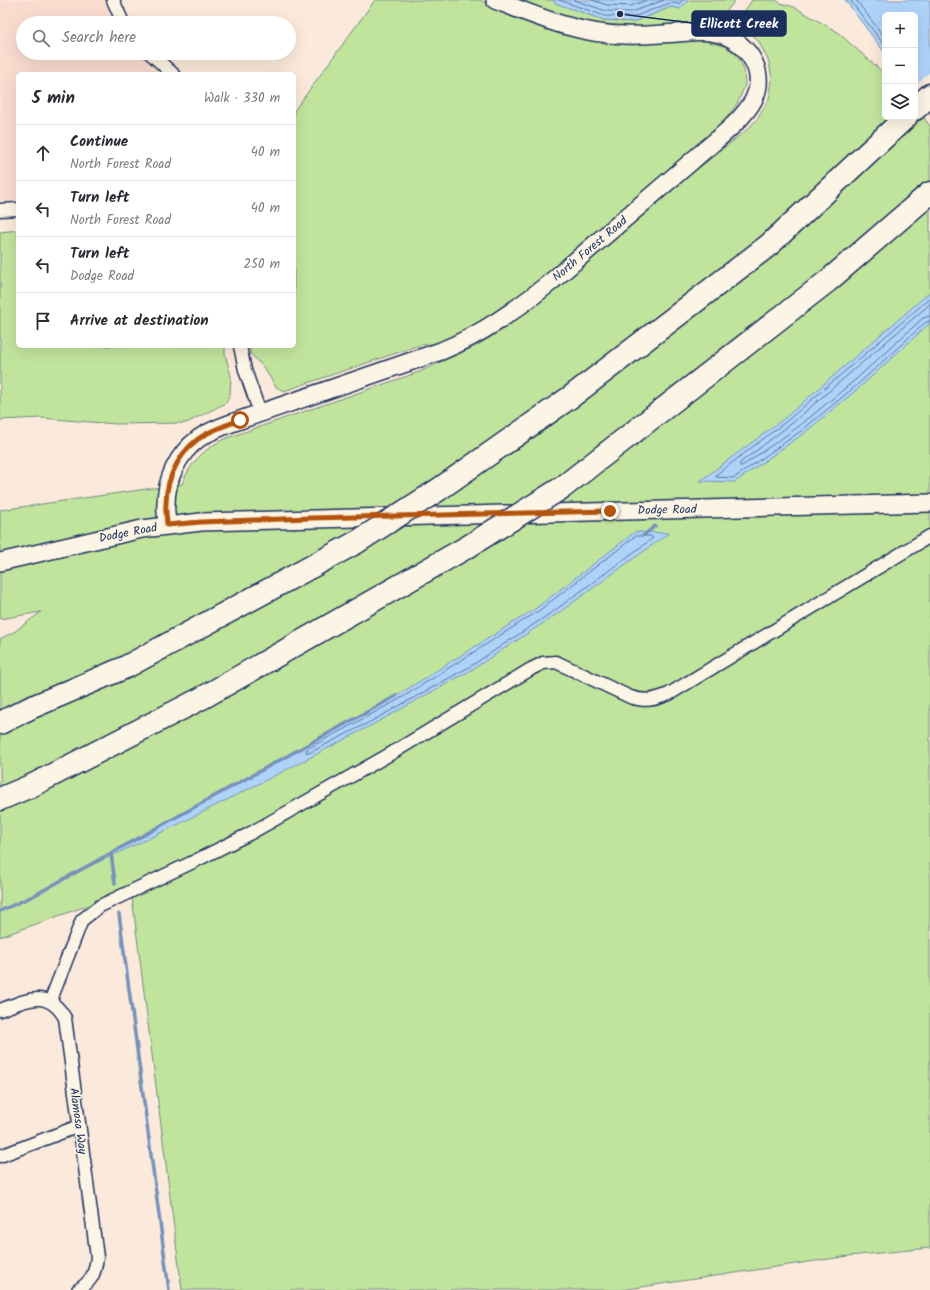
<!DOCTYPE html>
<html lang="en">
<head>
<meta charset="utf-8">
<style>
	:root { --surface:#fff; --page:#f2f2f3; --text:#2b2b33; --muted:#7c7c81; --line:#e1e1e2 }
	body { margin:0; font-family:Kalam,sans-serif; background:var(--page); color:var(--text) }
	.controls { position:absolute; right:12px; top:12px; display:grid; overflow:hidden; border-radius:6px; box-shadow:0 4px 16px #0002 }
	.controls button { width:36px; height:36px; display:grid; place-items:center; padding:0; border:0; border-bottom:1px solid var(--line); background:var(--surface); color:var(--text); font:20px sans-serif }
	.stop { position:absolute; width:12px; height:12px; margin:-9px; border:3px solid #b45309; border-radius:50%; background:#fff }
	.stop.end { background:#b45309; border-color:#fff; box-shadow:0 1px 4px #0008 }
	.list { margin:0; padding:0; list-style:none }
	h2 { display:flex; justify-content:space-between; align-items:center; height:52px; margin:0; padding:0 16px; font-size:17px }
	h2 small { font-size:13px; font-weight:400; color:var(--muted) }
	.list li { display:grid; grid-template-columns:26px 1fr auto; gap:12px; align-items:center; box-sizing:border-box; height:56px; padding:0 16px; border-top:1px solid var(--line) }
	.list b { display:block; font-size:15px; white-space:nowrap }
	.list p { margin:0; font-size:13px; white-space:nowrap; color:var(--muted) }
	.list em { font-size:13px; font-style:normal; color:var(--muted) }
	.icon { flex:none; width:22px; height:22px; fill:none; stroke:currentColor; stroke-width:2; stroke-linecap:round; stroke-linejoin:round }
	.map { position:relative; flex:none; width:930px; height:1290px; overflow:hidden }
	.search { position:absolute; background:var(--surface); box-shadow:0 4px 16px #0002; left:16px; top:16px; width:280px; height:44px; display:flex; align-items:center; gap:10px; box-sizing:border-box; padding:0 14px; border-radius:22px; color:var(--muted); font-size:15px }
	.panel { position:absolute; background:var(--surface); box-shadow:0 4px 16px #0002; left:16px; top:72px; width:280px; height:276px; border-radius:6px }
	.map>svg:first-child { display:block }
	.built { fill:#fadccf }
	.green { fill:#c1e49d; stroke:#6e8a7e }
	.water { fill:#afd3f8; stroke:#7491ba }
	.pier { fill:#fbeadb }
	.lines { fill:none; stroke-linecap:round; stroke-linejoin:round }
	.shore { stroke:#56719c; stroke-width:1 }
	.stream { stroke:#7491ba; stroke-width:3.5 }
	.street-casing { stroke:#1b2f5e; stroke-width:15 }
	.secondary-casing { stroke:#1b2f5e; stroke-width:20 }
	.highway-casing { stroke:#1b2f5e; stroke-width:25 }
	.street { stroke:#fcf5e5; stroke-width:12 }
	.secondary { stroke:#fcf5e5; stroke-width:17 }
	.highway { stroke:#fcf5e5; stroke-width:22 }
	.highway-bridge-casing { stroke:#1b2f5e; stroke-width:25; stroke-linecap:butt }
	.highway-bridge { stroke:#fcf5e5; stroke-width:22 }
	.route { stroke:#b45309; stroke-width:5 }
	.labels { text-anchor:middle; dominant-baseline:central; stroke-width:3.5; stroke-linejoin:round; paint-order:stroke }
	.street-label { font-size:12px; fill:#1b2f5e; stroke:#fcf5e5 }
	.leader { fill:none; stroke:#1b2f5e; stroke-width:1.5 }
	.callout-dot { fill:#1b2f5e; stroke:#fcf5e5; stroke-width:1.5 }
	.callout { fill:#1b2f5e; stroke:#1b2f5e; stroke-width:1.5 }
	.callout-label { font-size:13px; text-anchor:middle; font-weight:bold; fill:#fff }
</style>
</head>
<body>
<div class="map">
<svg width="930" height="1290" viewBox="0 0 930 1290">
	<rect width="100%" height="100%" fill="#fbeadb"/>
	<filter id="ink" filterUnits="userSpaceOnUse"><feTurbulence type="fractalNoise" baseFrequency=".025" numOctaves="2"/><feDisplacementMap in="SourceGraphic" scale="8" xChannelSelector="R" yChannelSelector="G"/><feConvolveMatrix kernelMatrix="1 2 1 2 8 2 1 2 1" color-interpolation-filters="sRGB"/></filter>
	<g filter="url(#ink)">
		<path class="built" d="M0 0H104L114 23H23V53H139L161 74H18V200L0 201Z"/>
		<path class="green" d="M375 0H479L542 24 694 38 724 46 732 51 738 56 744 69 745 83 744 88 737 104 725 120 687 156 546 275 494 315 437 345 430 344 420 345 284 391 276 387 264 368 250 353V346H294V111Z
			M514 0H552L556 3 604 20 634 22 671 7 680 8 689 0H735L727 11 723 21 711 20 676 25 630 28 611 27 559 17Z
			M752 0H775L783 4 794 7 836 31 885 74V117H915V106L930 126V1248L849 1256 621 1290H182L131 890 0 937V639L14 632 41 612 0 619V510L182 484C190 463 204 449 224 439L419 372 476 346 504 329 557 289 701 166 748 129 758 118 769 99 771 87 772 79 769 62 759 42 751 33 740 26C739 16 747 8 752 0Z
			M18 230V346H225V354L231 376 230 394 226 403 186 423 116 424 41 418 0 420V232Z"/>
		<path class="water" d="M552 0H689L680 9 671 7 634 22 604 20 555 3Z
			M845 0H930V108L915 88V15H885V53Z
			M930 292V323L859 388 803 434 735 482 700 481 786 417Z
			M635 532 669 533 557 614 473 669 372 725 290 768 175 826 71 875 401 693 535 609Z"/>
		<path class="pier" d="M930 72V110L915 91V86Z"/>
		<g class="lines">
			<path class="shore" d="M559 0 605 16 633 17 670 3 679 4 683 0
				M574 0 606 11 632 12 664 0
				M592 0 607 5 631 6 647 0
				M850 0 885 46
				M856 0 885 38
				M930 298 788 420 717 474 716 477 734 478 801 431 857 385 926 322 930 321
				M930 304 791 424 740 463V466H742L798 427 854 381 923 318 930 316
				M636 536H651L653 538 554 611 471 666 370 722 309 753 306 752 307 749 403 697 537 612Z"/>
			<path class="stream" d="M644 535 655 526
				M111 853 115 883
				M0 911 33 896 396 696
				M119 914 169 1290"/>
			<g class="street-casing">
				<path id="street" d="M113 0 123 23
					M150 53 173 74
					M0 210 18 209
					M240 346 245 370 260 413
					M50 1002 82 920 100 906 193 862 249 834 392 753 531 669 543 663 556 662 630 697C646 702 654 700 669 694L930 536
					M0 1010C26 1000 48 988 65 1018L97 1257C95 1274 92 1281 78 1290
					M0 1156 79 1126"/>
			</g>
			<g class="secondary-casing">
				<path id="secondary" d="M167 525C167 518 165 511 166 504 166 479 178 454 198 439 210 430 226 425 240 420L441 351C483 334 517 309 552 281 599 241 646 201 692 161 711 144 743 121 754 99 768 70 745 39 716 33 703 30 690 32 677 33 660 34 643 36 625 35 580 35 536 16 495 0
					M0 562 142 529 201 522 930 503"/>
			</g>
			<g class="highway-casing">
				<path id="highway" d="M915 109 930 95
					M563 487 829 280 930 193
					M438 490 572 396 769 245 906 117
					M0 723 30 708 126 667 357 542
					M0 799 33 785 204 697 469 546"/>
			</g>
			<use href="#street" class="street"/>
			<use href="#secondary" class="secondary"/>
			<use href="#highway" class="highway"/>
			<g class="highway-bridge-casing">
				<path id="highway-bridge" d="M357 542 438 490
					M469 546 563 487"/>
			</g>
			<use href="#highway-bridge" class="highway-bridge"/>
		</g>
	</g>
	<g class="lines" filter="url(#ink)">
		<path class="route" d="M240 420C229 424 217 428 206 434 182 447 166 476 166 504 165 511 167 518 167 525L201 522 311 518 610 511"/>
	</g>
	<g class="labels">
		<g class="street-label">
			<text transform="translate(590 249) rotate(-40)">North Forest Road</text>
			<text transform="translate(667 510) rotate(-1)">Dodge Road</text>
			<text transform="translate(128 533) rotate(-11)">Dodge Road</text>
			<text transform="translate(78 1121) rotate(82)">Alamosa Way</text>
		</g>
	</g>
	<path class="leader" d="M620 14L692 23"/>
	<circle class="callout-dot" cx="620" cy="14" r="4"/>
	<rect class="callout" x="692" y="11" width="94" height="25" rx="4"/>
	<g class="callout-label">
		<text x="739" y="28">Ellicott Creek</text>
	</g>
</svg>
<div class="controls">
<button>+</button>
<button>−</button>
<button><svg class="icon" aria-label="layers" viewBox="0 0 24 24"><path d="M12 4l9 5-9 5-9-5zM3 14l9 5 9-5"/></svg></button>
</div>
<div class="stop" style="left:240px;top:420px"></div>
<div class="stop end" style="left:610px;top:511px"></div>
<div class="search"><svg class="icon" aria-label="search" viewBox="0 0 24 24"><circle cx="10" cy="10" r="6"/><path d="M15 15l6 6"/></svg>Search here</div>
<section class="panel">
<h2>5 min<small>Walk · 330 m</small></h2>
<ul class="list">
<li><svg class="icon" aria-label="ahead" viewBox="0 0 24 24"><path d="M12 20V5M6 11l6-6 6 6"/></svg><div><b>Continue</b><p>North Forest Road</p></div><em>40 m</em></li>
<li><svg class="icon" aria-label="left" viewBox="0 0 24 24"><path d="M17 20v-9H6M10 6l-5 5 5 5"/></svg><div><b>Turn left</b><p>North Forest Road</p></div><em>40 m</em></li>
<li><svg class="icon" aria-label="left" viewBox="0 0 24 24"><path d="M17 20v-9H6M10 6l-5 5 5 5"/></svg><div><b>Turn left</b><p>Dodge Road</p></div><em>250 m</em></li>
<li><svg class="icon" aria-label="arrive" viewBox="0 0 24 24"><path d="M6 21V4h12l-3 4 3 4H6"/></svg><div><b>Arrive at destination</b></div></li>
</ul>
</section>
</div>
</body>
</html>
